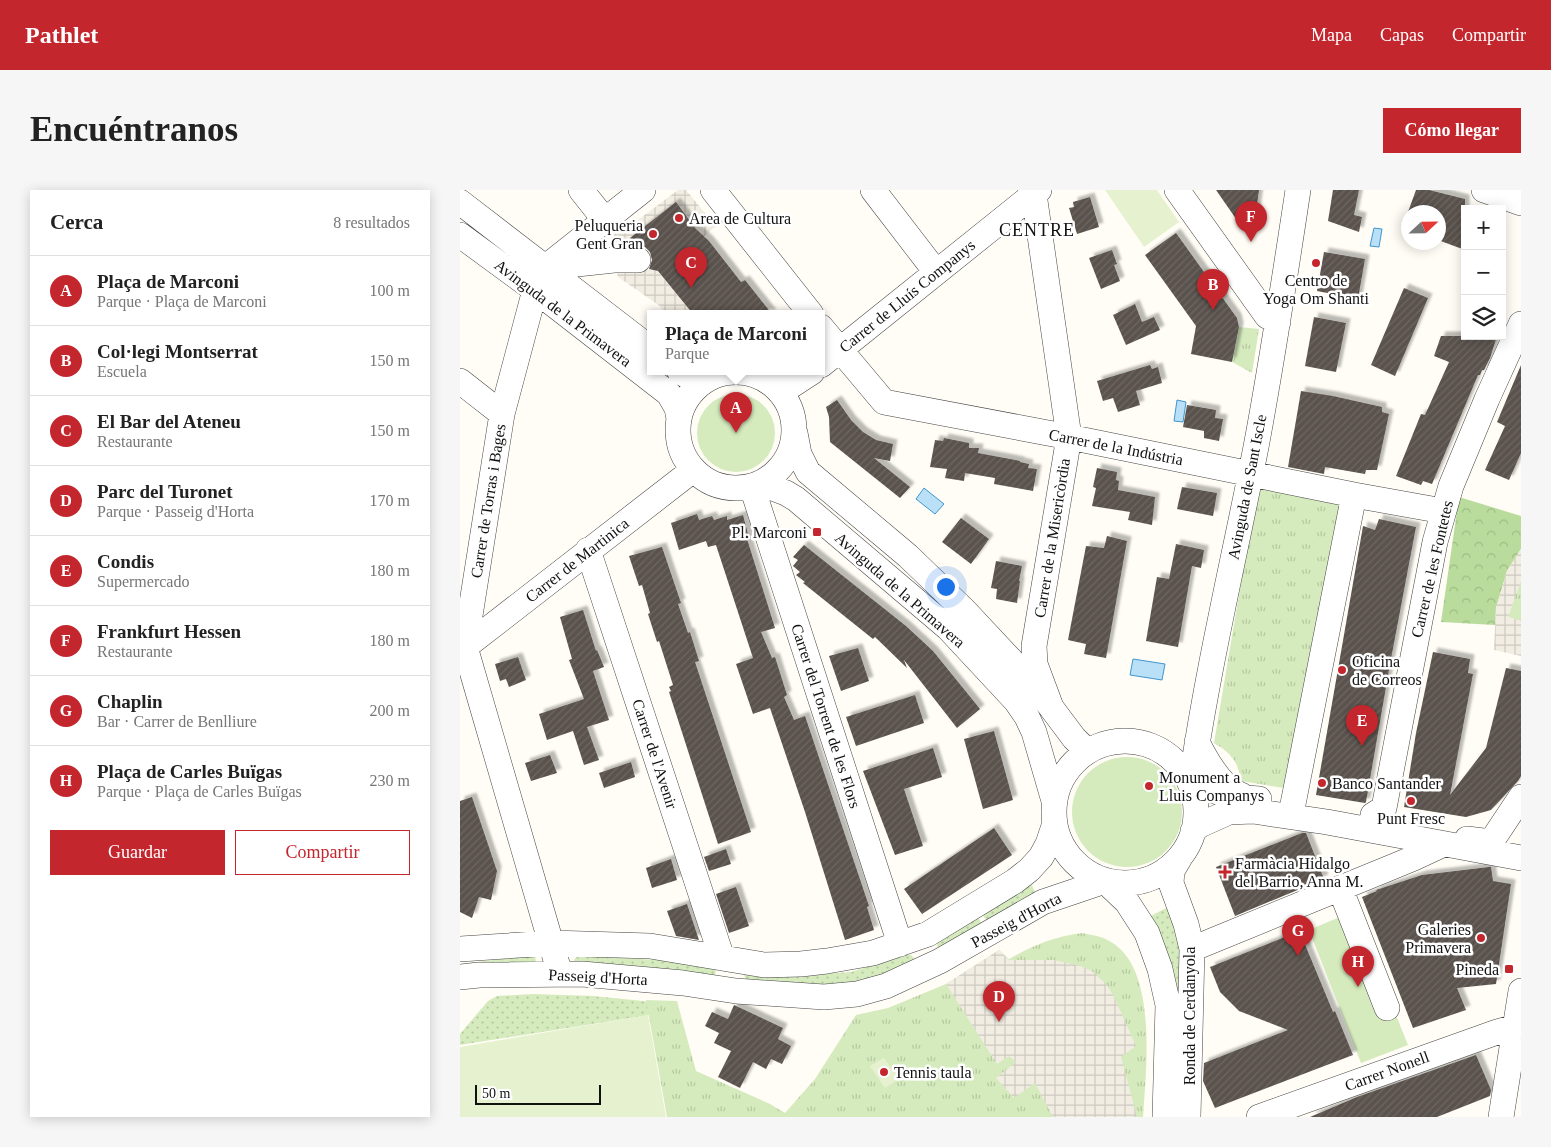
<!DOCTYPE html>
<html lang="es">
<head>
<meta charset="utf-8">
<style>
	:root { --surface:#fff; --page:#f6f6f6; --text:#222; --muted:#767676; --line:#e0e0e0; --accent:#c4262e }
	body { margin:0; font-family:Georgia,serif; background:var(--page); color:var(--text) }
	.controls { position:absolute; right:15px; top:15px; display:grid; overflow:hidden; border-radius:0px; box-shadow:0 2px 12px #0003 }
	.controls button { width:45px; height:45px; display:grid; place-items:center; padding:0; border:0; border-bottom:1px solid var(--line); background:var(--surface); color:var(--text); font:25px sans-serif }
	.compass { position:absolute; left:941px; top:15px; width:45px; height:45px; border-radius:50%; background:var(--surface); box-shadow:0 2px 12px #0003; rotate:68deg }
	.scale { position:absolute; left:15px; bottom:12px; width:126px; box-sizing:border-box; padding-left:5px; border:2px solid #111; border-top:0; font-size:14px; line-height:18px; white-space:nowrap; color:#111; -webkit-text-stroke:4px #fff; paint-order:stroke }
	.you { position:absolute; left:485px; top:396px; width:18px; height:18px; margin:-12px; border:4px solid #fff; border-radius:50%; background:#1a73e8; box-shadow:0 0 0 8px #1a73e833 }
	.badge { display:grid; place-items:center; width:32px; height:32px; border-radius:50%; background:var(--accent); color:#fff; font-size:16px; font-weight:700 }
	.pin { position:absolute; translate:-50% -41px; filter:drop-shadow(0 1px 2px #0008) }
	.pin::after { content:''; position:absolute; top:26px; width:18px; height:15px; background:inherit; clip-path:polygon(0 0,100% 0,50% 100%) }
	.popup { position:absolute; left:187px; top:120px; width:178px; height:65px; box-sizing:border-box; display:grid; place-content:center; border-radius:0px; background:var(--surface); filter:drop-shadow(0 1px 4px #0005); font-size:16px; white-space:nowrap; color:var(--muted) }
	.popup b { font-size:19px; color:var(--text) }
	.popup::after { content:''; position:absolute; left:50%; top:100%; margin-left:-10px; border:10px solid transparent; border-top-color:var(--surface) }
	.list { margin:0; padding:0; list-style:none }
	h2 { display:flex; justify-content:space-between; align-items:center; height:65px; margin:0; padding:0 20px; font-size:21px }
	h2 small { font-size:16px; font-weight:400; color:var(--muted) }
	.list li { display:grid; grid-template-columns:32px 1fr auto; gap:15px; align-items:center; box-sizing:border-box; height:70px; padding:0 20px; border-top:1px solid var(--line) }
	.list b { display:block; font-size:19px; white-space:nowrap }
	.list p { margin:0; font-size:16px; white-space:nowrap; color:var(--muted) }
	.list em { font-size:16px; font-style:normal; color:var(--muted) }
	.actions { display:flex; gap:10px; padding:15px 20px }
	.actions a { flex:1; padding:11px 0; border:1px solid var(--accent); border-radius:0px; text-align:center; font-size:18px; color:var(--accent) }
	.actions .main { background:var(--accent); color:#fff }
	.icon { flex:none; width:28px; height:28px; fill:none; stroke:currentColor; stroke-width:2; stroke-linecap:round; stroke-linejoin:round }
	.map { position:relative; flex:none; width:1061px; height:927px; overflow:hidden; border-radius:0px }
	header { display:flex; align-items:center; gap:30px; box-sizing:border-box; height:70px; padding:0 25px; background:var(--accent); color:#fff }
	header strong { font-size:24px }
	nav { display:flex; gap:28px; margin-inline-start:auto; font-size:18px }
	.intro { display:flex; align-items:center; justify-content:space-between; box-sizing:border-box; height:120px; padding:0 30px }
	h1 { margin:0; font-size:35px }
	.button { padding:12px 22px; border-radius:0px; background:var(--accent); color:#fff; font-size:18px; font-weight:700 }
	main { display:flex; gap:30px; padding:0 30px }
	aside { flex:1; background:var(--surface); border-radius:0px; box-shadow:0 2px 12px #0003 }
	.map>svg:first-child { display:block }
	.grass { fill:url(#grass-dots) }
	.forest { fill:url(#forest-crowns) }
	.park { fill:url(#park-tufts) }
	.garden { fill:#d5ebbd }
	.pitch { fill:#e6f2cf }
	.plaza { fill:url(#plaza-grid) }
	.water { fill:#b9e0f7; stroke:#3f96cf }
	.building { fill:url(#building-hatch); filter:url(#shadow) }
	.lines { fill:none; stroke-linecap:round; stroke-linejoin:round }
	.minor-casing { stroke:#444; stroke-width:26 }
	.minor { stroke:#fff; stroke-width:25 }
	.poi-dot { fill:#c4262e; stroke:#fff; stroke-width:2 }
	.labels { text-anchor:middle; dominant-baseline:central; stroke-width:5; stroke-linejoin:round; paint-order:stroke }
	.poi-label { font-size:16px; fill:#111; stroke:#fff; text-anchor:start }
	.street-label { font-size:16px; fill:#111; stroke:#fff }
	.neighbourhood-label { font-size:18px; letter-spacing:1px; fill:#111; stroke:#fff }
</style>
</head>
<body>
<header>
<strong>Pathlet</strong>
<nav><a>Mapa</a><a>Capas</a><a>Compartir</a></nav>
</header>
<div class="intro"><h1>Encuéntranos</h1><a class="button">Cómo llegar</a></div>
<main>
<aside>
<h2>Cerca<small>8 resultados</small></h2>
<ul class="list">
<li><span class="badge">A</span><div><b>Plaça de Marconi</b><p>Parque · Plaça de Marconi</p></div><em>100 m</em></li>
<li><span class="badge">B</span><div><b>Col·legi Montserrat</b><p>Escuela</p></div><em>150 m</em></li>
<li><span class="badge">C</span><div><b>El Bar del Ateneu</b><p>Restaurante</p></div><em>150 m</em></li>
<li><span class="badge">D</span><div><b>Parc del Turonet</b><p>Parque · Passeig d'Horta</p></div><em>170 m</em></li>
<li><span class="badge">E</span><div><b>Condis</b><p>Supermercado</p></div><em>180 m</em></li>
<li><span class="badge">F</span><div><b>Frankfurt Hessen</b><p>Restaurante</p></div><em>180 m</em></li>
<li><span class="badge">G</span><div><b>Chaplin</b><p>Bar · Carrer de Benlliure</p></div><em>200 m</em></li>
<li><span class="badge">H</span><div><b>Plaça de Carles Buïgas</b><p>Parque · Plaça de Carles Buïgas</p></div><em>230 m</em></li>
</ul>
<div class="actions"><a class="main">Guardar</a><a>Compartir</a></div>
</aside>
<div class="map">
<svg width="1061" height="927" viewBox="0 0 1061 927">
	<defs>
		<pattern id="grass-dots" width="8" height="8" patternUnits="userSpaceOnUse" patternTransform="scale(1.25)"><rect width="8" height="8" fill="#d5ebbd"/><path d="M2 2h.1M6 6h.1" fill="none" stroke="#b6c8a1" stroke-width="1.8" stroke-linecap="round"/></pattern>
		<pattern id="forest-crowns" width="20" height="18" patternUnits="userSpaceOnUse" patternTransform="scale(1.25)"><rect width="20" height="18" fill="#b9dc9c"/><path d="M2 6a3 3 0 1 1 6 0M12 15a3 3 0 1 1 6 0" fill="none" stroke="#9ebc85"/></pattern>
		<pattern id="park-tufts" width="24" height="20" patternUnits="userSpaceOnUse" patternTransform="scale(1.25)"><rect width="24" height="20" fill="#d5ebbd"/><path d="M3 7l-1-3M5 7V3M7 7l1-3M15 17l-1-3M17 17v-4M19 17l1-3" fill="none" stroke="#b6c8a1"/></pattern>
		<pattern id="plaza-grid" width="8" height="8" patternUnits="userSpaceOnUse" patternTransform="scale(1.25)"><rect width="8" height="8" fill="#f1ede2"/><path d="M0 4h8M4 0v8" fill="none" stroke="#cecac1"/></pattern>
		<pattern id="building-hatch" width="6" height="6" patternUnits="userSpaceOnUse" patternTransform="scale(1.25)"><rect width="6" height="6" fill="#5a524d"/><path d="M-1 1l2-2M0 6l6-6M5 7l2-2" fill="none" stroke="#6d6662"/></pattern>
		<filter id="shadow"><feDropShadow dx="4.5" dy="-4.5" stdDeviation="1" flood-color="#0004"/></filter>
	</defs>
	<rect width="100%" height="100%" fill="#fffdf5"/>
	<path class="grass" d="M568 689 577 705 528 734 522 723Z
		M708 717 722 754 724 831 685 729Z
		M517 726 524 737 481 760 478 757 476 752Z
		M75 765 76 773 0 779V774Z
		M446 765H451L454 768V772L409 790 379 796 286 790 284 785 286 782 350 785 391 782Z
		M117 766 201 770 252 776 256 780 255 786 116 774 114 770Z
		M73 804 133 806 193 812 196 824 0 855V844L28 811 37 806Z"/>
	<path class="forest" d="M999 307 1061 326V359L1047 381 1036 418 1035 435 981 432Z"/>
	<path class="park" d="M779 137 799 139 792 183 772 172Z
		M799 286 894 305 836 600 781 591C778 571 771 563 754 553Z
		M1060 391H1061V431L1048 427Z
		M622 743C632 745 642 746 651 752 698 779 686 881 683 927H207L186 810 217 811 236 881 310 914 325 923 355 889 396 825 428 818 486 794 539 760 549 769C574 755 593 747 622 743Z"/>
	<path class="garden" d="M237 243a39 39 0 1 1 78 0a39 39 0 1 1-78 0Z
		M612 622a55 55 0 1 1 110 0a55 55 0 1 1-110 0Z
		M894 721 948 855 901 873 849 740Z"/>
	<path class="pitch" d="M645 0H697L719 32 684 57Z
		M188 825 206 927H0V857Z
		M424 868 439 889 425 898 410 876Z"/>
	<path class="plaza" d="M218 0H226L249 28 254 27 260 32 238 52 237 39 233 36 223 33 228 29 216 13 171 48 184 64 191 58 195 62 188 68 187 77 190 80H193L198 78 200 84 233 124H204L200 116 158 87 150 64 151 49 158 40 178 30Z
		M1061 359V391L1048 427 1061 431V466L1034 460 1036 418 1047 381Z
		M539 760 549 770H594L620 776 632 781 646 794 653 805 676 856 661 867 677 927H593L575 893 554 908 536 888 556 872 549 866 537 874 486 794Z"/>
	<path class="water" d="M914 38 922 39 919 57 910 56Z
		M717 210 726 212 723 232 714 231Z
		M464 298 484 314 475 324 456 309Z
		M673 469 705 474 702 490 670 485Z"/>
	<path class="building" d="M756 0H799L795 29 781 36Z
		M873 0H899L894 25 902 27 899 42 868 31Z
		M956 0H969L1005 9V60L978 50V22H948Z
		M630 7 639 37 617 44 609 18 614 17 613 12Z
		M216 12 235 38 249 51 281 92 285 90 312 124H233L198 81 189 79 192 70 190 62 185 57 177 56 170 48Z
		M716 43 777 128 779 137 772 172 731 164 736 136 685 65Z
		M652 60 657 74 654 75 660 91 641 99 629 68Z
		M864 62 905 69 898 109 857 101Z
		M944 98 968 108 935 186 911 175Z
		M675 114 682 132 694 127 700 140 666 155 653 125Z
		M854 127 886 133 876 182 845 176Z
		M981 146H1037L1030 168 1024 180H1022L1020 185H1018L972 294 963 291 961 295 936 286 961 224 965 225 989 172 974 166Z
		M690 175 692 179 698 177 702 193 676 201 680 215 658 222 653 208 643 211 637 191Z
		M1061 175V263L1049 290 1025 280 1045 236 1037 232Z
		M841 201 873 206 922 217V222L929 224 917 280H906L905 284 865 277 864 284 828 277Z
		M377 210 391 230 403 242 416 250 433 254 430 271 414 268 450 297 440 308 370 252 369 227 366 217Z
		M727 215 756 220 755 228 763 229 759 251 744 248V241L723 237Z
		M484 248 509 253V258H519L518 263 560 271V272L569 274 568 278 577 279 573 301 534 294 535 288 505 283 504 291 485 288 487 279 470 277 475 250 483 251Z
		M637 278 657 282 656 290 659 291 658 300 695 307 692 335 668 330 670 322 632 316 636 298 633 297Z
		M722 297 757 303 753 326 717 319Z
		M237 324 239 330 252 326 254 330 267 326V330L283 325 289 348 287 349 315 438 301 442 312 468 315 467 327 505 324 507 334 530 345 526 409 716 407 717 414 740 385 750 345 622 310 518 293 524 276 474 293 468 256 355 248 357 246 351 219 360 211 333Z
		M501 328 529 349 511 374 482 352Z
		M919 329 956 337 930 474 906 612 905 613 856 605 903 336 915 340Z
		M647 346 667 351 646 468 624 464 626 454 608 450 626 356 644 358Z
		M716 354 744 360 741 378 732 376 718 457 686 451 697 387 709 389Z
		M344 355 446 436 473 461 520 519 497 538 444 470 447 478 415 447 413 449 343 393 345 392 336 385 340 382 333 376 338 370 333 367Z
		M202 357 221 413 218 414 228 443 230 442 239 471 235 472 291 642 258 654 209 502 211 501 209 497 213 495 199 451 197 452 188 424 190 423 182 395 179 396 169 366Z
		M536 371 562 376 559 391H560L557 413 536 409 537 399 531 398Z
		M123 420 136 461 137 460 144 477 133 481 149 530 127 537 139 570 124 575 113 541 87 550 79 524 124 509 109 470 112 469 100 427Z
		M398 458 409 491 381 501 369 466Z
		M973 462 1010 469 1008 483 1013 484 990 605 1026 558 1046 478 1061 481V586L1058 591 1031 620 1006 627 944 617 956 543Z
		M58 467 66 490 49 497 46 489 40 491 35 474Z
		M455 505 464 533 396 556 386 527Z
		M534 541 553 610 523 619 504 549Z
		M473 558 482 587 444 599 463 656 435 665 403 581Z
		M90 565 97 583 71 591 65 573Z
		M171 572 175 587 144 598 139 583Z
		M12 607 37 681 31 710 19 707 12 728 0 722V611Z
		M534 638 552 665 462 724 444 699Z
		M842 643H846L864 689 775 726 756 677Z
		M266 659 271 674 249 681 244 667Z
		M211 669 217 690 192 698 186 678Z
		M1029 677H1031L1033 691 1051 694 1036 794 997 798 1006 820 953 838 902 707 917 701 916 700 962 685Z
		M276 697 289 736 269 743 256 704Z
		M227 714 239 750 216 746 207 721Z
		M839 740 873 822 875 821 893 865 755 918 743 891 744 873 828 840 779 821 760 802 750 777 820 749Z
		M274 815 323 838 318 849 331 856 322 874 311 869 306 879 293 872 280 898 258 887 271 861 254 853 259 843 245 836 252 822 268 829Z
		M1016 865 1031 900 1030 906 977 927H850L897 907Z"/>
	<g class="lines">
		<g class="minor-casing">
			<path id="minor" d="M121 0 144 29
				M253 0 351 124
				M413 0 476 82
				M570 0 574 4 609 247 574 456 575 474 591 517
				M717 0 807 126 818 132
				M1024 0 1061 13
				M0 12 191 159
				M0 45 75 100 209 204 217 218 219 229
				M117 74 154 70H178
				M361 137 424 212 609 247 894 305 983 321
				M361 175 579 0
				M218 240a58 58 0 1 1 116 0a58 58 0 1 1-116 0Z
				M220 182 235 190 249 188
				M0 191 42 224
				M317 198 332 195 352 182
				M335 243 339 264 348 282 448 366 505 421 575 496 614 548 627 561
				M300 293 326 303 336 309 488 438 556 511 567 527 574 542 594 611
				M292 297 440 754
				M128 360 262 768
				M0 456 5 457 233 280
				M594 622a71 71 0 1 1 142 0a71 71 0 1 1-142 0Z
				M737 552C746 570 761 598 781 605
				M731 594C747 481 774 369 796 257 812 172 825 86 838 0
				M731 594 775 607 799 609
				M833 614 894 305
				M913 625 924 618 975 352 991 296 1027 209 1061 134
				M733 641 740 635 769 622 793 621 867 632 1061 668
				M1006 651 1007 649 1031 652 1061 607
				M719 669 712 681 711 693 726 734 732 759 728 927
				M645 691 667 712 687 743 700 779 708 815 705 927
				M880 698 927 818
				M0 759 91 753 190 756 304 775 341 774 367 771 413 763 468 744 555 691 569 680 581 667 588 654 594 636
				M732 759 954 668 984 654
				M100 784 5 457 42 224 75 100 86 77 183 0
				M0 787 19 785 122 784 223 793 276 801 364 807 397 804 426 796 480 771 583 712 645 691
				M799 927 1037 842 1055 837
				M1041 927 1061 801"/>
		</g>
		<use href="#minor" class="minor"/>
	</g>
	<g class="poi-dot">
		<circle cx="219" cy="28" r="5"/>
		<circle cx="193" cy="44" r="5"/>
		<circle cx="856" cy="73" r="5"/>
		<rect x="352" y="337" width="10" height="10" rx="2.5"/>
		<circle cx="882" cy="480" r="5"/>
		<circle cx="862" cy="593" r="5"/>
		<circle cx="689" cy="596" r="5"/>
		<circle cx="951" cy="611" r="5"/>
		<path d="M762.5 674.5h5v5h5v5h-5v5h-5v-5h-5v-5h5z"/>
		<circle cx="1021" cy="748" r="5"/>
		<rect x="1044" y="774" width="10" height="10" rx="2.5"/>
		<circle cx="424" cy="882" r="5"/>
	</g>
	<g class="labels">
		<g class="poi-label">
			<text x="229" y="28">Area de Cultura</text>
			<text x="183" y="35" text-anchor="end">Peluqueria<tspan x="183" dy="18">Gent Gran</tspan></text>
			<text x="856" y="90" text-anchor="middle">Centro de<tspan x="856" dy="18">Yoga Om Shanti</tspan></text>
			<text x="347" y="342" text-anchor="end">Pl. Marconi</text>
			<text x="892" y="471">Oficina<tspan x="892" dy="18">de Correos</tspan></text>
			<text x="699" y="587">Monument a<tspan x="699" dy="18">Lluis Companys</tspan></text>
			<text x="872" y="593">Banco Santander</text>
			<text x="951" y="628" text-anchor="middle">Punt Fresc</text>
			<text x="775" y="673">Farmàcia Hidalgo<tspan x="775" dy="18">del Barrio, Anna M.</tspan></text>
			<text x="1011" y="739" text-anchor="end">Galeries<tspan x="1011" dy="18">Primavera</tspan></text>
			<text x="1039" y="779" text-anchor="end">Pineda</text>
			<text x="434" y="882">Tennis taula</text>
		</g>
		<g class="street-label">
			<text transform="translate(447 106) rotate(-39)">Carrer de Lluís Companys</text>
			<text transform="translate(103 123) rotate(37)">Avinguda de la Primavera</text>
			<text transform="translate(656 257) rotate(11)">Carrer de la Indústria</text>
			<text transform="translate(787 297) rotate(-79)">Avinguda de Sant Iscle</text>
			<text transform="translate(28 311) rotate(-81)">Carrer de Torras i Bages</text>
			<text transform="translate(592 348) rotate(-81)">Carrer de la Misericòrdia</text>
			<text transform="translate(117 370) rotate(-38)">Carrer de Martinica</text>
			<text transform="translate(972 379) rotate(-77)">Carrer de les Fontetes</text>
			<text transform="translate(440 400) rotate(41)">Avinguda de la Primavera</text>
			<text transform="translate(366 526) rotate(72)">Carrer del Torrent de les Flors</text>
			<text transform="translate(195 564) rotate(72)">Carrer de l'Avenir</text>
			<text transform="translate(556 730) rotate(-28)">Passeig d'Horta</text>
			<text transform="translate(138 787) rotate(3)">Passeig d'Horta</text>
			<text transform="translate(729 826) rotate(-90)">Ronda de Cerdanyola</text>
			<text transform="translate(927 881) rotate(-20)">Carrer Nonell</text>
		</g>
		<g class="neighbourhood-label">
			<text x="577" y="40">CENTRE</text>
		</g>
	</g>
</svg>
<div class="controls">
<button>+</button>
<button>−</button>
<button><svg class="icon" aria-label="layers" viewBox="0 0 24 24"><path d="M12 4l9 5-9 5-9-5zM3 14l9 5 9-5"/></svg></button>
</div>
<svg class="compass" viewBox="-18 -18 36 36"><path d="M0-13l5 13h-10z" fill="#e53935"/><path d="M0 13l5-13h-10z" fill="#767676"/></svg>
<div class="scale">50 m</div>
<div class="you"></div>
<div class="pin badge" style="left:276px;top:243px">A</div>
<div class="popup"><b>Plaça de Marconi</b>Parque</div>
<div class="pin badge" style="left:753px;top:120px">B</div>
<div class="pin badge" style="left:231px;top:98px">C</div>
<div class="pin badge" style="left:539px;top:832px">D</div>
<div class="pin badge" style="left:902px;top:556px">E</div>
<div class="pin badge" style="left:791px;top:52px">F</div>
<div class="pin badge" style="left:838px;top:766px">G</div>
<div class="pin badge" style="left:898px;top:797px">H</div>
</div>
</main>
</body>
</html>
